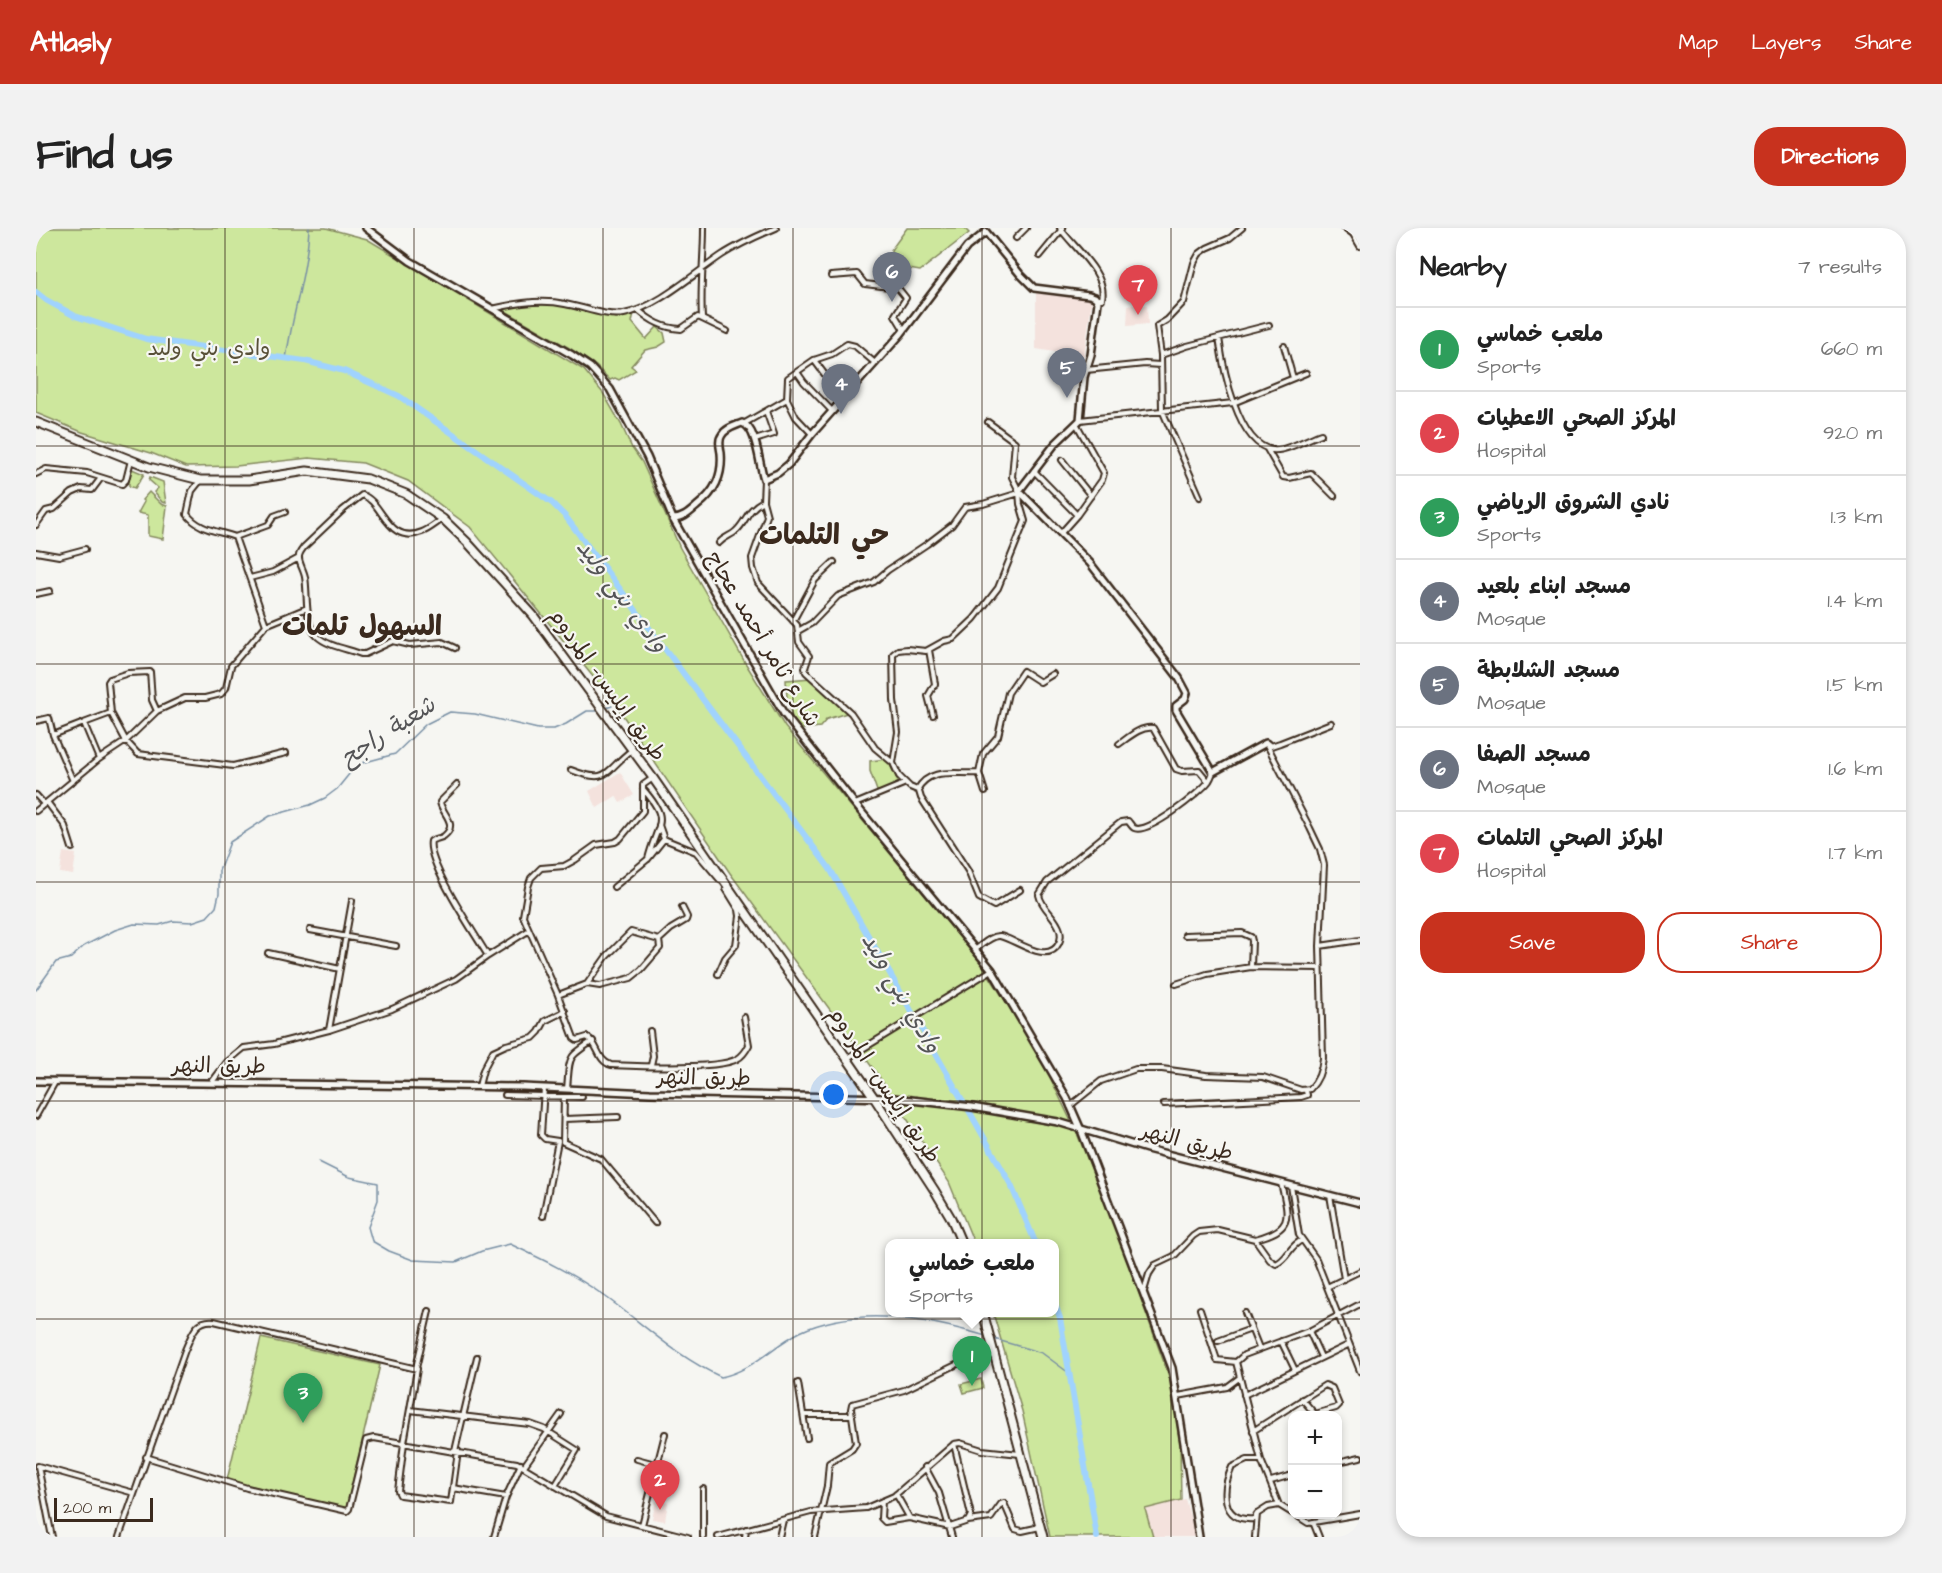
<!DOCTYPE html>
<html lang="en">
<head>
<meta charset="utf-8">
<style>
	:root { --surface:#fff; --page:#f2f2f2; --text:#222; --muted:#767676; --line:#e0e0e0; --accent:#c8321e }
	body { margin:0; font-family:"Architects Daughter","Playpen Sans Arabic",sans-serif; background:var(--page); color:var(--text) }
	.controls { position:absolute; right:18px; bottom:18px; display:grid; overflow:hidden; border-radius:12px; box-shadow:0 3px 9px #0003 }
	.controls button { width:54px; height:54px; display:grid; place-items:center; padding:0; border:0; border-bottom:2px solid var(--line); background:var(--surface); color:var(--text); font:30px sans-serif }
	.scale { position:absolute; left:18px; bottom:15px; width:99px; box-sizing:border-box; padding-left:6px; border:3px solid #3b2a1e; border-top:0; font-size:16px; line-height:21px; white-space:nowrap; color:#3b2a1e; -webkit-text-stroke:4px #f6f6f2; paint-order:stroke }
	.you { position:absolute; left:798px; top:867px; width:21px; height:21px; margin:-15px; border:4px solid #fff; border-radius:50%; background:#1a73e8; box-shadow:0 0 0 9px #1a73e833 }
	.badge { display:grid; place-items:center; width:39px; height:39px; border-radius:50%; background:var(--accent); color:#fff; font-size:20px; font-weight:700 }
	.pin { position:absolute; translate:-50% -50px; filter:drop-shadow(0 2px 3px #0008) }
	.pin::after { content:''; position:absolute; top:32px; width:21px; height:18px; background:inherit; clip-path:polygon(0 0,100% 0,50% 100%) }
	.popup { position:absolute; left:849px; top:1011px; width:174px; height:78px; box-sizing:border-box; display:grid; place-content:center; border-radius:12px; background:var(--surface); filter:drop-shadow(0 2px 4px #0005); font-size:20px; white-space:nowrap; color:var(--muted) }
	.popup b { font-size:22px; color:var(--text) }
	.popup::after { content:''; position:absolute; left:50%; top:100%; margin-left:-12px; border:12px solid transparent; border-top-color:var(--surface) }
	.list { margin:0; padding:0; list-style:none }
	h2 { display:flex; justify-content:space-between; align-items:center; height:78px; margin:0; padding:0 24px; font-size:26px }
	h2 small { font-size:20px; font-weight:400; color:var(--muted) }
	.list li { display:grid; grid-template-columns:39px 1fr auto; gap:18px; align-items:center; box-sizing:border-box; height:84px; padding:0 24px; border-top:2px solid var(--line) }
	.list b { display:block; font-size:22px; white-space:nowrap }
	.list p { margin:0; font-size:20px; white-space:nowrap; color:var(--muted) }
	.list em { font-size:20px; font-style:normal; color:var(--muted) }
	.actions { display:flex; gap:12px; padding:18px 24px }
	.actions a { flex:1; padding:14px 0; border:2px solid var(--accent); border-radius:24px; text-align:center; font-size:21px; color:var(--accent) }
	.actions .main { background:var(--accent); color:#fff }
	.map { position:relative; flex:none; width:1324px; height:1309px; overflow:hidden; border-radius:24px }
	header { display:flex; align-items:center; gap:36px; box-sizing:border-box; height:84px; padding:0 30px; background:var(--accent); color:#fff }
	header strong { font-size:28px }
	nav { display:flex; gap:33px; margin-inline-start:auto; font-size:21px }
	.intro { display:flex; align-items:center; justify-content:space-between; box-sizing:border-box; height:144px; padding:0 36px }
	h1 { margin:0; font-size:42px }
	.button { padding:15px 27px; border-radius:24px; background:var(--accent); color:#fff; font-size:21px; font-weight:700 }
	main { display:flex; gap:36px; padding:0 36px }
	aside { flex:1; background:var(--surface); border-radius:24px; box-shadow:0 3px 9px #0003 }
	.map>svg:first-child { display:block }
	.built { fill:#f4e2dd }
	.green { fill:#cde79d; stroke:#84885e; stroke-width:1.5 }
	.lines { fill:none; stroke-linecap:round; stroke-linejoin:round }
	.stream { stroke:#788fa4; stroke-width:1.5 }
	.river { stroke:#a0d3fe; stroke-width:6 }
	.street-casing { stroke:#3b2a1e; stroke-width:8 }
	.secondary-casing { stroke:#3b2a1e; stroke-width:10 }
	.primary-casing { stroke:#3b2a1e; stroke-width:10 }
	.highway-casing { stroke:#3b2a1e; stroke-width:11 }
	.street { stroke:#f6f6f2; stroke-width:4 }
	.secondary { stroke:#f6f6f2; stroke-width:5 }
	.primary { stroke:#f6f6f2; stroke-width:5 }
	.highway { stroke:#f6f6f2; stroke-width:7 }
	.grid { fill:none; stroke:#3b2a1e; stroke-width:1.5; stroke-opacity:0.55 }
	.labels { text-anchor:middle; dominant-baseline:central; stroke-width:4.5; stroke-linejoin:round; paint-order:stroke }
	.park-label { font-size:22px; fill:#585037; stroke:#f6f6f2 }
	.street-label { font-size:22px; fill:#3b2a1e; stroke:#f6f6f2 }
	.water-label { font-size:24px; font-style:italic; fill:#545456; stroke:#f6f6f2 }
	.district-label { font-size:28px; font-weight:bold; fill:#3b2a1e; stroke:#f6f6f2 }
</style>
</head>
<body>
<header>
<strong>Atlasly</strong>
<nav><a>Map</a><a>Layers</a><a>Share</a></nav>
</header>
<div class="intro"><h1>Find us</h1><a class="button">Directions</a></div>
<main>
<div class="map">
<svg width="1324" height="1309" viewBox="0 0 1324 1309">
	<rect width="100%" height="100%" fill="#f6f6f2"/>
	<filter id="ink" filterUnits="userSpaceOnUse"><feTurbulence type="fractalNoise" baseFrequency=".0167" numOctaves="2"/><feDisplacementMap in="SourceGraphic" scale="12" xChannelSelector="R" yChannelSelector="G"/><feConvolveMatrix kernelMatrix="1 2 1 2 8 2 1 2 1" color-interpolation-filters="sRGB"/></filter>
	<g filter="url(#ink)">
		<path class="built" d="M1000 65 1056 72 1048 129 1000 121Z
			M1092 77H1111L1112 96 1091 98Z
			M584 544 598 567 584 575 580 568 561 580 553 563Z
			M27 624 40 626 37 647 24 645Z
			M1149 1271 1160 1309H1117L1109 1281Z
			M620 1273 632 1274 629 1293 616 1291Z"/>
		<path class="green" d="M0 0H290L331 11 548 142 567 165 585 196 596 220 606 234 644 320 710 436 749 499 945 735 1002 824 1042 908 1075 989 1134 1151 1144 1215 1145 1272 1109 1281 1117 1309H1014L986 1183 957 1085 1018 1084V1016L938 1015 913 954 844 850 694 645 577 473 434 299 372 253 327 235 273 230 200 238 150 239 115 225 46 204 0 185Z
			M871 0H928L933 5 884 43 856 38 855 22Z
			M521 77 580 90 598 85 596 94 610 111 621 99 628 105 630 114 622 119 609 122 595 138 600 142 583 152 579 150 574 152 560 138 535 121 468 82C482 74 505 77 521 77Z
			M96 241 108 246 99 260 93 258V247Z
			M114 249 127 254 130 275 126 274 118 264 122 260 113 252Z
			M113 264 125 276 131 278 127 311 112 308V287L102 285 108 274 106 272Z
			M776 450 802 473 811 485 791 491 784 499 767 501 758 496 751 471 750 452Z
			M851 531 863 555 850 562 841 563 834 543V533Z
			M225 1110 344 1137 310 1281 191 1252Z
			M945 1151 947 1160 928 1165 925 1156Z"/>
		<g class="lines">
			<path class="stream" d="M250 131C256 87 271 44 273 0
				M570 480 576 478
				M0 762 20 734 35 730 48 718 79 702 98 696 123 697 137 693 156 694 171 689 180 679 183 666V643L194 614 234 588 274 577 289 570 301 561 314 545 326 535 359 526 390 496 414 484 439 486 502 501H518L530 496 551 483H562
				M283 934 313 949 342 955V972L332 999 336 1013 353 1023 377 1032 420 1034 446 1023 474 1016C506 1031 539 1047 567 1067 608 1096 639 1128 685 1149 716 1143 736 1118 764 1104 823 1077 891 1091 950 1108
				M958 1111 1006 1125 1033 1145"/>
			<path class="river" d="M0 64 10 72 39 88 110 111 269 133 308 143 363 168 516 275 530 289 794 641 928 875
				M932 881 975 957 1000 1016
				M1018 1073 1024 1090 1061 1309"/>
			<g class="street-casing">
				<path id="street" d="M1024 0C1037 19 1072 46 1066 71H1062
					M1309 0 1317 6 1324 18
					M980 10 990 0
					M1004 28 1027 0
					M795 48 821 46 829 56 862 60 870 70 859 87 868 102
					M456 81C480 75 505 71 529 76 547 79 570 89 588 86 620 80 659 45 686 27 703 16 721 8 740 0
					M602 82C615 93 627 100 645 101L662 89 691 103
					M666 90C664 60 668 30 668 0
					M1183 110C1187 139 1201 217 1237 222 1249 224 1273 210 1285 206
					M1248 118 1257 150
					M1125 127 1121 98 1131 92 1148 74 1158 35 1163 26 1171 20 1194 10 1206 0
					M778 132 807 171
					M1050 142 1109 136 1124 137
					M761 144 768 154 796 183
					M751 171 760 189 776 206
					M1044 192 1197 175 1270 145
					M709 195 751 171 752 150 778 132 796 126 811 116 819 118 839 135
					M719 212 738 206 730 183
					M1231 221 1247 249 1253 250 1275 245 1298 268
					M1026 232 1055 268
					M998 243 1041 287
					M0 246 10 241 51 245 86 256 90 252 95 232
					M728 251 727 273 731 288 716 330 717 340 722 355 761 397 763 414 773 428 769 440 770 444 815 485 839 520 857 535 863 548 874 559 881 562C894 538 921 547 943 545L949 564
					M1164 269 1126 182 1125 127 1151 118 1233 97
					M407 291C400 295 394 301 386 304 351 318 347 273 326 267L307 282 268 319C265 323 262 326 263 331 264 337 268 343 269 349 272 365 268 396 281 408 291 418 312 421 325 426H329L357 413 374 417 406 414 419 420
					M0 297 10 283 18 281 36 265 45 261 56 262 65 250
					M1025 305 1041 287 1066 252 1068 245 1041 197
					M199 309 232 297 238 288 249 284
					M683 315C689 308 695 308 700 303 711 293 710 282 727 273
					M0 324 23 328 49 321
					M214 350 237 344 263 330
					M0 366 14 363
					M757 393 779 352 798 334
					M230 397 271 380
					M762 403 776 395 802 368 838 354 852 342 891 316 916 297 929 279 947 276 983 265
					M893 422 899 456 892 468 897 487
					M121 483 116 472 114 444 92 445 74 451 72 454 75 485 90 513 102 526 197 538 250 525
					M0 493 13 490 17 507
					M48 495 75 485
					M1231 515 1235 518 1244 515 1295 495
					M1083 516C1093 509 1105 498 1117 500L1140 541 1146 543 1163 542 1172 553
					M857 535 862 504 858 472 857 426 862 422 871 421 890 423 908 413 917 411 938 391 962 360 989 293 984 276 983 263 976 249 979 214 952 194
					M535 542C574 557 568 543 596 522
					M943 545 947 526 962 508 972 465 987 443 1004 454 1017 446
					M37 553 17 507 48 495 63 531
					M421 557 404 574C406 586 423 596 408 608 404 611 399 610 395 613 390 634 439 706 452 728
					M882 560 885 570 932 643 943 670 958 678 984 662
					M607 561C636 594 621 594 612 631
					M0 567 8 576
					M11 574 29 598 36 620
					M819 576 870 555
					M0 583 63 531 90 513 121 483 149 470H169L185 466 190 460 195 438 230 397 199 309C183 303 162 302 151 286L156 263 164 253
					M623 597 628 611 660 624 684 652
					M578 659 612 631 628 611
					M274 702 360 718
					M1149 707 1206 705 1215 709 1216 713 1215 739
					M623 712 635 701 650 692 651 689 646 679
					M1284 718 1324 712
					M940 721C947 716 956 707 964 708 979 711 1012 738 1023 715 1025 711 1025 706 1024 702 1020 688 1006 681 1003 667L1011 654 1085 594 1092 593C1093 594 1096 599 1098 600 1112 607 1165 564 1173 553 1175 550 1176 547 1177 544
					M232 725 304 741
					M682 746 689 730 700 717 704 688 703 682 690 661
					M551 756 570 729 595 704 623 712 624 720 605 742 595 750 564 758 551 756 522 767 487 688 492 659 495 650 505 640 528 638 539 632 560 617 579 614 584 611 607 583V557L617 550
					M1140 756 1171 746 1215 739 1284 740
					M522 767 538 810 541 812 551 809C563 816 561 833 575 837 600 838 682 842 701 831 707 828 710 823 713 817L708 789
					M293 802 316 673
					M614 803 617 828 615 837
					M810 831 956 742
					M176 854 191 834 208 820 238 816 293 802 356 781 420 751 452 728 492 703
					M443 858 447 842 457 823 470 817 497 810 503 804 509 793 529 783
					M531 861C534 829 530 830 557 813
					M469 867 546 869
					M528 869 527 914 565 931 619 995
					M1128 876 1265 869 1271 867 1270 863
					M1034 878 1065 853 1100 841H1126L1170 847 1227 849 1265 862 1274 861C1282 853 1286 841 1287 830L1284 718 1288 637 1284 621 1274 600 1230 515
					M0 888 19 854
					M528 891 582 889
					M1255 958 1263 1007 1280 1031 1324 1143
					M1294 967 1308 1051
					M507 988 522 913 509 911 505 907 508 860
					M1219 1011C1258 1001 1253 990 1245 955
					M1291 1059 1324 1043
					M1108 1063 1113 1046 1119 1037 1138 1028 1157 1008 1163 1004 1182 1002 1219 1011 1234 1032 1240 1036C1253 1030 1252 1019 1266 1012
					M1164 1081 1181 1132 1200 1134
					M1209 1085 1223 1120
					M1273 1103 1285 1129
					M1182 1113 1215 1101
					M1245 1113 1259 1142
					M380 1140 393 1083
					M762 1155 771 1210
					M1208 1167 1312 1117
					M1142 1168 1191 1159 1203 1150
					M374 1182 494 1196 508 1201 541 1222 519 1258
					M769 1187H816
					M1217 1203 1289 1157 1296 1160 1303 1177 1300 1180 1279 1186 1266 1171
					M419 1223 441 1129
					M110 1229 211 1260 311 1283 313 1281 330 1212 338 1210 481 1235 570 1288 652 1309
					M601 1231 623 1237
					M1302 1234 1324 1229
					M488 1238 525 1186
					M889 1239 903 1265 916 1309
					M1235 1253 1256 1247
					M417 1260 470 1269
					M860 1266 873 1289
					M846 1273 845 1290 849 1294 873 1290 914 1299 932 1293 935 1287 918 1216
					M1243 1277 1225 1232 1200 1134 1208 1127 1273 1103 1324 1076
					M1221 1286 1218 1291C1184 1294 1186 1261 1196 1239L1211 1232H1225
					M1258 1286 1272 1295 1324 1286
					M932 1293 955 1290 965 1276 968 1275 979 1301 986 1303 1004 1299
					M1277 1294 1283 1309
					M606 1297 629 1206
					M16 1309 2 1238 98 1265
					M83 1309 149 1122C156 1107 159 1091 178 1093L381 1141 368 1215 362 1263 364 1267 415 1274 422 1223
					M458 1309 470 1269 485 1236
					M667 1309V1261
					M682 1309 775 1284 830 1280 858 1268 918 1216 924 1215 946 1222 984 1226
					M709 1309 710 1301
					M743 1309 747 1292
					M779 1309 791 1258 793 1235 816 1221 820 1215 815 1181 816 1176 868 1162 924 1135 959 1127
					M1219 1309 1221 1286 1232 1279 1243 1277 1256 1285"/>
			</g>
			<g class="secondary-casing">
				<path id="secondary" d="M637 291C647 291 653 285 661 278 679 264 687 248 685 225 684 219 682 212 686 207 690 200 699 198 706 195 721 199 723 237 728 251L742 245 753 236 776 206 865 106 931 19 950 4 984 46 998 60 1053 67 1059 69 1062 74 1055 127 1048 149 1044 192 1019 216 983 263 1054 335 1143 450 1151 465 1149 471 1140 478V482L1177 544 1230 515
					M0 853 487 859 614 865 858 870 936 879 1022 894 1111 921 1324 975"/>
			</g>
			<g class="primary-casing">
				<path id="primary" d="M330 0 374 33 536 127 554 139 574 161 611 229 637 291 748 486 819 576 956 742 1031 870 1045 902 1136 1140 1163 1309"/>
			</g>
			<g class="highway-casing">
				<path id="highway" d="M0 194 113 239 164 252H213L271 243 332 251 370 266 407 291 431 314 497 387 617 550 837 868 899 963 915 990 926 1016
					M947 1084 1007 1309"/>
			</g>
			<use href="#street" class="street"/>
			<use href="#secondary" class="secondary"/>
			<use href="#primary" class="primary"/>
			<use href="#highway" class="highway"/>
		</g>
	</g>
	<path class="grid" d="M189 0V1309M378 0V1309M567 0V1309M757 0V1309M946 0V1309M1135 0V1309M0 218H1324M0 436H1324M0 654H1324M0 873H1324M0 1091H1324"/>
	<g class="labels">
		<g class="park-label">
			<text x="173" y="120">وادي بني وليد</text>
		</g>
		<g class="street-label">
			<text transform="translate(727 411) rotate(59)">شارع ثامر أحمد عجاج</text>
			<text transform="translate(571 457) rotate(54)">طريق إيليس- المردوم</text>
			<text transform="translate(183 838) rotate(1)">طريق النهر</text>
			<text transform="translate(668 850) rotate(1)">طريق النهر</text>
			<text transform="translate(848 857) rotate(56)">طريق إيليس- المردوم</text>
			<text transform="translate(1151 914) rotate(15)">طريق النهر</text>
		</g>
		<g class="water-label">
			<text transform="translate(586 368) rotate(53)">وادي بني وليد</text>
			<text transform="translate(352 504) rotate(-33)">شعبة راجح</text>
			<text transform="translate(865 765) rotate(60)">وادي بني وليد</text>
		</g>
		<g class="district-label">
			<text x="788" y="307">حي التلمات</text>
			<text x="326" y="398">السهول تلمات</text>
		</g>
	</g>
</svg>
<div class="controls">
<button>+</button>
<button>−</button>
</div>
<div class="scale">200 m</div>
<div class="you"></div>
<div class="pin badge" style="left:936px;top:1158px;background:#2e9e5b">1</div>
<div class="popup"><b>ملعب خماسي</b>Sports</div>
<div class="pin badge" style="left:624px;top:1282px;background:#e0444e">2</div>
<div class="pin badge" style="left:267px;top:1195px;background:#2e9e5b">3</div>
<div class="pin badge" style="left:805px;top:186px;background:#6b7280">4</div>
<div class="pin badge" style="left:1031px;top:170px;background:#6b7280">5</div>
<div class="pin badge" style="left:856px;top:74px;background:#6b7280">6</div>
<div class="pin badge" style="left:1102px;top:87px;background:#e0444e">7</div>
</div>
<aside>
<h2>Nearby<small>7 results</small></h2>
<ul class="list">
<li><span class="badge" style="background:#2e9e5b">1</span><div><b>ملعب خماسي</b><p>Sports</p></div><em>660 m</em></li>
<li><span class="badge" style="background:#e0444e">2</span><div><b>المركز الصحي الاعطيات</b><p>Hospital</p></div><em>920 m</em></li>
<li><span class="badge" style="background:#2e9e5b">3</span><div><b>نادي الشروق الرياضي</b><p>Sports</p></div><em>1.3 km</em></li>
<li><span class="badge" style="background:#6b7280">4</span><div><b>مسجد ابناء بلعيد</b><p>Mosque</p></div><em>1.4 km</em></li>
<li><span class="badge" style="background:#6b7280">5</span><div><b>مسجد الشلابطة</b><p>Mosque</p></div><em>1.5 km</em></li>
<li><span class="badge" style="background:#6b7280">6</span><div><b>مسجد الصفا</b><p>Mosque</p></div><em>1.6 km</em></li>
<li><span class="badge" style="background:#e0444e">7</span><div><b>المركز الصحي التلمات</b><p>Hospital</p></div><em>1.7 km</em></li>
</ul>
<div class="actions"><a class="main">Save</a><a>Share</a></div>
</aside>
</main>
</body>
</html>
